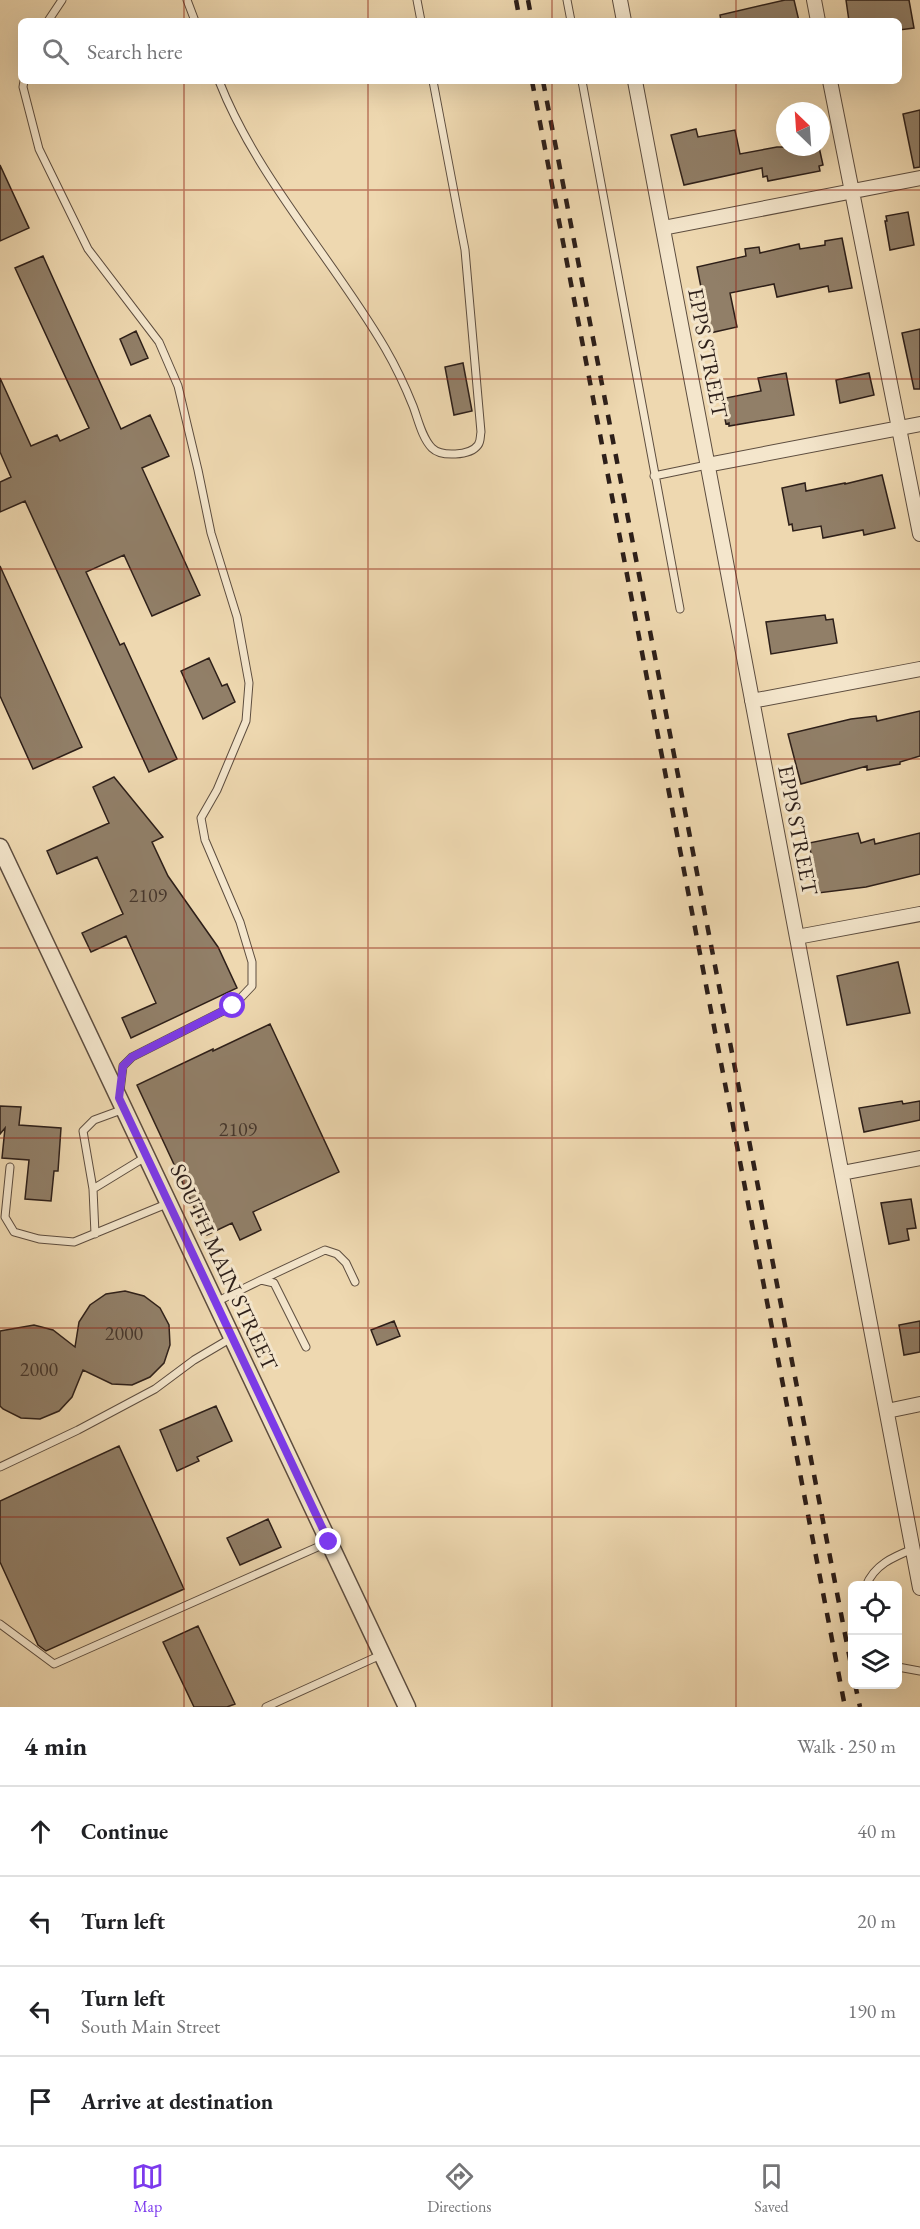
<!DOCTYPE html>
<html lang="en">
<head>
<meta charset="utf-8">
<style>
	:root { --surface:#fff; --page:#f2f2f2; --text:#202124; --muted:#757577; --line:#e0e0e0; --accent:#7c3aed }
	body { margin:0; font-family:"EB Garamond",serif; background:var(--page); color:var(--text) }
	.controls { position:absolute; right:18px; bottom:18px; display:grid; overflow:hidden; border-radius:9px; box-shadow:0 6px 24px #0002 }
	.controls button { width:54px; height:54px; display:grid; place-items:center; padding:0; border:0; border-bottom:2px solid var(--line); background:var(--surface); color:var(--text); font:30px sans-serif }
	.compass { position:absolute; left:776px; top:102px; width:54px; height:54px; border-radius:50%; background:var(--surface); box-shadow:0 6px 24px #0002; rotate:335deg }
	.stop { position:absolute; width:18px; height:18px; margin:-14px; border:4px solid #7c3aed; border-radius:50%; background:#fff }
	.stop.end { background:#7c3aed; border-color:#fff; box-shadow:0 2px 6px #0008 }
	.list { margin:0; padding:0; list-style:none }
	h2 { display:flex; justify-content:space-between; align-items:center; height:78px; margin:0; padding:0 24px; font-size:26px }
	h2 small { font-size:20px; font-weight:400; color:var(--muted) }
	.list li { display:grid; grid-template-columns:39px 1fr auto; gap:18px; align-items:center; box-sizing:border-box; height:90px; padding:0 24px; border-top:2px solid var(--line) }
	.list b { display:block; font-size:22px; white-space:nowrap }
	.list p { margin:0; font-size:20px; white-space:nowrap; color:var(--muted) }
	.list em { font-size:20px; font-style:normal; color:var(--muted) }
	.icon { flex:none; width:33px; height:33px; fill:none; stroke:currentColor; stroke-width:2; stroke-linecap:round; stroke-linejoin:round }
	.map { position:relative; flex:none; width:920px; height:1707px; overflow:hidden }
	.search { position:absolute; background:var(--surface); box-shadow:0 6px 24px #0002; left:18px; right:18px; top:18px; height:66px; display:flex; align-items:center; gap:15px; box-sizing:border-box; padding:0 21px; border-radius:9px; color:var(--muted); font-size:22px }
	.sheet { height:438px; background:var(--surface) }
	nav { display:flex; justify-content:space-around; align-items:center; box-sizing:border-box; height:84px; border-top:2px solid var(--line); background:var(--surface); font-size:16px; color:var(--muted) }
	nav a { display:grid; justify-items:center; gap:3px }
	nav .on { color:var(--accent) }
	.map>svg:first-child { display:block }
	.building { fill:#917f68; stroke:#2d1f19; stroke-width:1.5 }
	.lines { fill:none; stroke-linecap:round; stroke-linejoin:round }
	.service-casing { stroke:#5d4d3f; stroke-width:9 }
	.minor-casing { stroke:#5d4d3f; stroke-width:16 }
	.tertiary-casing { stroke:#5d4d3f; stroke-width:19 }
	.service { stroke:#f4e6cc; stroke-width:7 }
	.minor { stroke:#f4e6cc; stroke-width:14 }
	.tertiary { stroke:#f4e6cc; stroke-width:16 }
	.rail { stroke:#2d1f19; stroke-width:4.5; stroke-dasharray:10 10; stroke-linecap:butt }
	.route { stroke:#7c3aed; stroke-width:8 }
	.grid { fill:none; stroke:#8f2418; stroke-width:1.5; stroke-opacity:0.55 }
	.labels { text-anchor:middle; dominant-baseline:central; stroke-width:6; stroke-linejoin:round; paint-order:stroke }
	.number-label { font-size:20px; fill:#46372d }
	.street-label { font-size:22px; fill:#2d1f19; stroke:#f4e6cc }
</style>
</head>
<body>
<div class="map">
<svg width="920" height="1707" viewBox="0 0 920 1707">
	<rect width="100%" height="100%" fill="#eed8b0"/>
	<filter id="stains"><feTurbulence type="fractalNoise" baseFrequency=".00333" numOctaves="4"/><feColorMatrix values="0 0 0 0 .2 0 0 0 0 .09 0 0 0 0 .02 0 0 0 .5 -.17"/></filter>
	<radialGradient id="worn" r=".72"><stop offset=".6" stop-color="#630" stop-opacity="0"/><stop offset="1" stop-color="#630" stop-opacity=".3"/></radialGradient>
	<path class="building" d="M785 0H794L799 21H721L720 15Z
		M846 0H909L914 28 899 30V21H849Z
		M920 110V167L914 168 903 114Z
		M696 129 698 137 735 130 740 154 777 147H819L823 165 819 166 820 171 768 181 767 176 763 177 762 168 684 185 671 135Z
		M0 165 29 228 0 241Z
		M908 212 914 245 890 250 885 221H887L886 216Z
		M842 238 852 288 829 292 828 286 777 297 774 284 730 293 737 327 710 333 697 267 746 256 745 249 759 247 760 253 799 244 800 249 825 245V241Z
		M43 256 121 429 150 415 169 456 142 468 200 595 152 616 124 555 86 572 120 645 124 643 177 759 149 772 25 501 0 512V482L11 477 0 452V378L31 446 57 435 60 441 89 428 15 268Z
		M920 329V389H914L902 333Z
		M136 331 148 358 131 365 120 339Z
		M463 363 472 411 454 415 445 367Z
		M786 373 794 415 729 426V423L726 424 721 399 761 391 758 378Z
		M869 373 874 395 840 403 836 380Z
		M882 475 895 528 864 535 863 530 823 538 821 526 793 531 792 524 789 525 782 488 805 483 806 491 845 483V484Z
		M0 566 82 747 33 769 0 696Z
		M825 615 826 620 833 619 837 643 771 654 766 622Z
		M209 658 222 686 227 684 235 702 203 719 181 671Z
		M920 711V756L900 762V764L867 770V766L801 784 788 734 851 719 876 716 877 721Z
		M114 777 163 837 152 842 168 876 218 947 237 988 131 1038 122 1018 156 1003 126 936 91 952 82 933 123 914 97 857 57 874 47 851 109 823 93 787Z
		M858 833 861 843 874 839 875 844 920 833V874L866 887 818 893 809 843Z
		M898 962 910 1013 847 1025 837 976Z
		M270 1024 339 1172 253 1212 261 1230 240 1240 232 1223 207 1235 137 1085 213 1049V1051Z
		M902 1101 903 1104 920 1101V1120L864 1132 859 1108Z
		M0 1106 21 1107 19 1125 61 1128 58 1171H54L51 1201 25 1199 29 1160 2 1158 5 1128 0 1134Z
		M911 1199 916 1228 907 1229 909 1240 889 1244 881 1203Z
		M125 1291 144 1296 160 1308 169 1325 170 1345 164 1363 150 1377 132 1385 112 1384 83 1370 72 1397 59 1411 40 1419 21 1418 3 1409 0 1406V1331L34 1325 53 1330 75 1347 79 1322 90 1305 106 1294Z
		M394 1321 400 1336 377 1345 371 1330Z
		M920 1321V1352L904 1355 899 1325Z
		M216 1406 232 1441 197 1457 199 1461 177 1471 160 1430Z
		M119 1446 184 1589 46 1651 38 1645 0 1562V1501Z
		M268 1519 281 1547 240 1565 227 1538Z
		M198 1626 235 1704 227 1707H194L163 1642Z"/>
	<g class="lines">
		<g class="service-casing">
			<path id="service" d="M187 0 195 21
				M417 0 421 21
				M567 0 571 21
				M48 21 62 0
				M24 81 23 87 39 149 88 249 159 342 178 386 198 470 211 533 237 617 249 683 246 721 217 790 201 818 205 840 240 922 252 962V986L233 1006 132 1057 123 1066 120 1091
				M219 81C257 178 333 259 385 348 396 367 405 386 413 406 418 419 422 438 432 448 441 457 470 456 478 445 481 441 480 436 481 432L465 250 433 81
				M582 81 680 609
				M654 476 707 465
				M10 1167 5 1217 14 1232 39 1239 74 1242 169 1203
				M93 1189 147 1156
				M95 1234 93 1189 83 1131 94 1120 124 1109
				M261 1280 325 1250 337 1254 346 1263 355 1282
				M216 1302 261 1280 274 1283 306 1347
				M0 1467 78 1430 155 1389 194 1360 233 1337
				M866 1586C874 1565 893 1557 913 1549
				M0 1624 54 1664 329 1542
				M898 1667 920 1671
				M266 1707 383 1654"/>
		</g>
		<g class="minor-casing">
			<path id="minor" d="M620 0 624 21
				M814 0 818 21
				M635 81 920 1588
				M830 81 920 534
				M663 228 920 178
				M707 465 920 424
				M752 701 920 669
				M797 937 920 914
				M842 1173 920 1158
				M887 1411 920 1404"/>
		</g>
		<g class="tertiary-casing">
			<path id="tertiary" d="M0 847 407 1707"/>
		</g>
		<use href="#service" class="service"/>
		<use href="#minor" class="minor"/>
		<use href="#tertiary" class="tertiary"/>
		<path class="rail" d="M516 0 520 21
			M528 0 532 21
			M532 81 845 1707
			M543 81 852 1670
			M855 1684 860 1707"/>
	</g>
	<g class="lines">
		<path class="route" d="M233 1006 132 1057 123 1066 119 1098 329 1542"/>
	</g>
	<path class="grid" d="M184 0V21M368 0V21M552 0V21M736 0V21M184 81V1707M368 81V1707M552 81V1707M736 81V1707M0 190H920M0 379H920M0 569H920M0 759H920M0 948H920M0 1138H920M0 1328H920M0 1517H920"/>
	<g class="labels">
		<g class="number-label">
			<text x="148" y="895">2109</text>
			<text x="238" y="1129">2109</text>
			<text x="124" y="1333">2000</text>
			<text x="39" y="1369">2000</text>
		</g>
		<g class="street-label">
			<text transform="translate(708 353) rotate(79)">EPPS STREET</text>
			<text transform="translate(798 830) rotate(79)">EPPS STREET</text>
			<text transform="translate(224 1267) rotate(65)">SOUTH MAIN STREET</text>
		</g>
	</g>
	<rect width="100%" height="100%" filter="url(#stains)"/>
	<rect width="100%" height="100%" fill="url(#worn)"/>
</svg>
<div class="controls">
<button><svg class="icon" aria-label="locate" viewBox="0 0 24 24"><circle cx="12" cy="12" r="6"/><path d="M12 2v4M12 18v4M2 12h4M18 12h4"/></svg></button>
<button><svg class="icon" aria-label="layers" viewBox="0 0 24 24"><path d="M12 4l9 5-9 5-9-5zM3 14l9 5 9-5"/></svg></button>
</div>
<svg class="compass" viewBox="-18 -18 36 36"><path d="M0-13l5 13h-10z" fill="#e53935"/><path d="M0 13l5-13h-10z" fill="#757577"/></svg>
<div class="stop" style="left:233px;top:1006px"></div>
<div class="stop end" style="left:329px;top:1542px"></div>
<div class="search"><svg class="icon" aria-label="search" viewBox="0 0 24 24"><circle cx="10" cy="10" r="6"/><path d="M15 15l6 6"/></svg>Search here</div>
</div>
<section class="sheet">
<h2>4 min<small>Walk · 250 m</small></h2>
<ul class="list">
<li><svg class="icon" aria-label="ahead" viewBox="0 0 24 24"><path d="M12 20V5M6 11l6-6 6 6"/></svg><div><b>Continue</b></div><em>40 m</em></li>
<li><svg class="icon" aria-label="left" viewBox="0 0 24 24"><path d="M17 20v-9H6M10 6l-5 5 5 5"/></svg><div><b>Turn left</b></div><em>20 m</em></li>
<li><svg class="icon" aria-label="left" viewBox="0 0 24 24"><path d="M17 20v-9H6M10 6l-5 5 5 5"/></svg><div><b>Turn left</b><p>South Main Street</p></div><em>190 m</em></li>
<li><svg class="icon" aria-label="arrive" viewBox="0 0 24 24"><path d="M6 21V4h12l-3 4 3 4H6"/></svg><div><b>Arrive at destination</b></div></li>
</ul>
</section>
<nav>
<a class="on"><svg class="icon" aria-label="map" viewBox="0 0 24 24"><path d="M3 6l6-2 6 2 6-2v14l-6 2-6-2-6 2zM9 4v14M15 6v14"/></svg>Map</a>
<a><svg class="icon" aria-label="directions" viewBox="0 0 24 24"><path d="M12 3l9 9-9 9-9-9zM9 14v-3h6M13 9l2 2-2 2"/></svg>Directions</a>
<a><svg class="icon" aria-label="saved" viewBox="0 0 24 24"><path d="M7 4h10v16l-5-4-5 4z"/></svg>Saved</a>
</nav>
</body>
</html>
